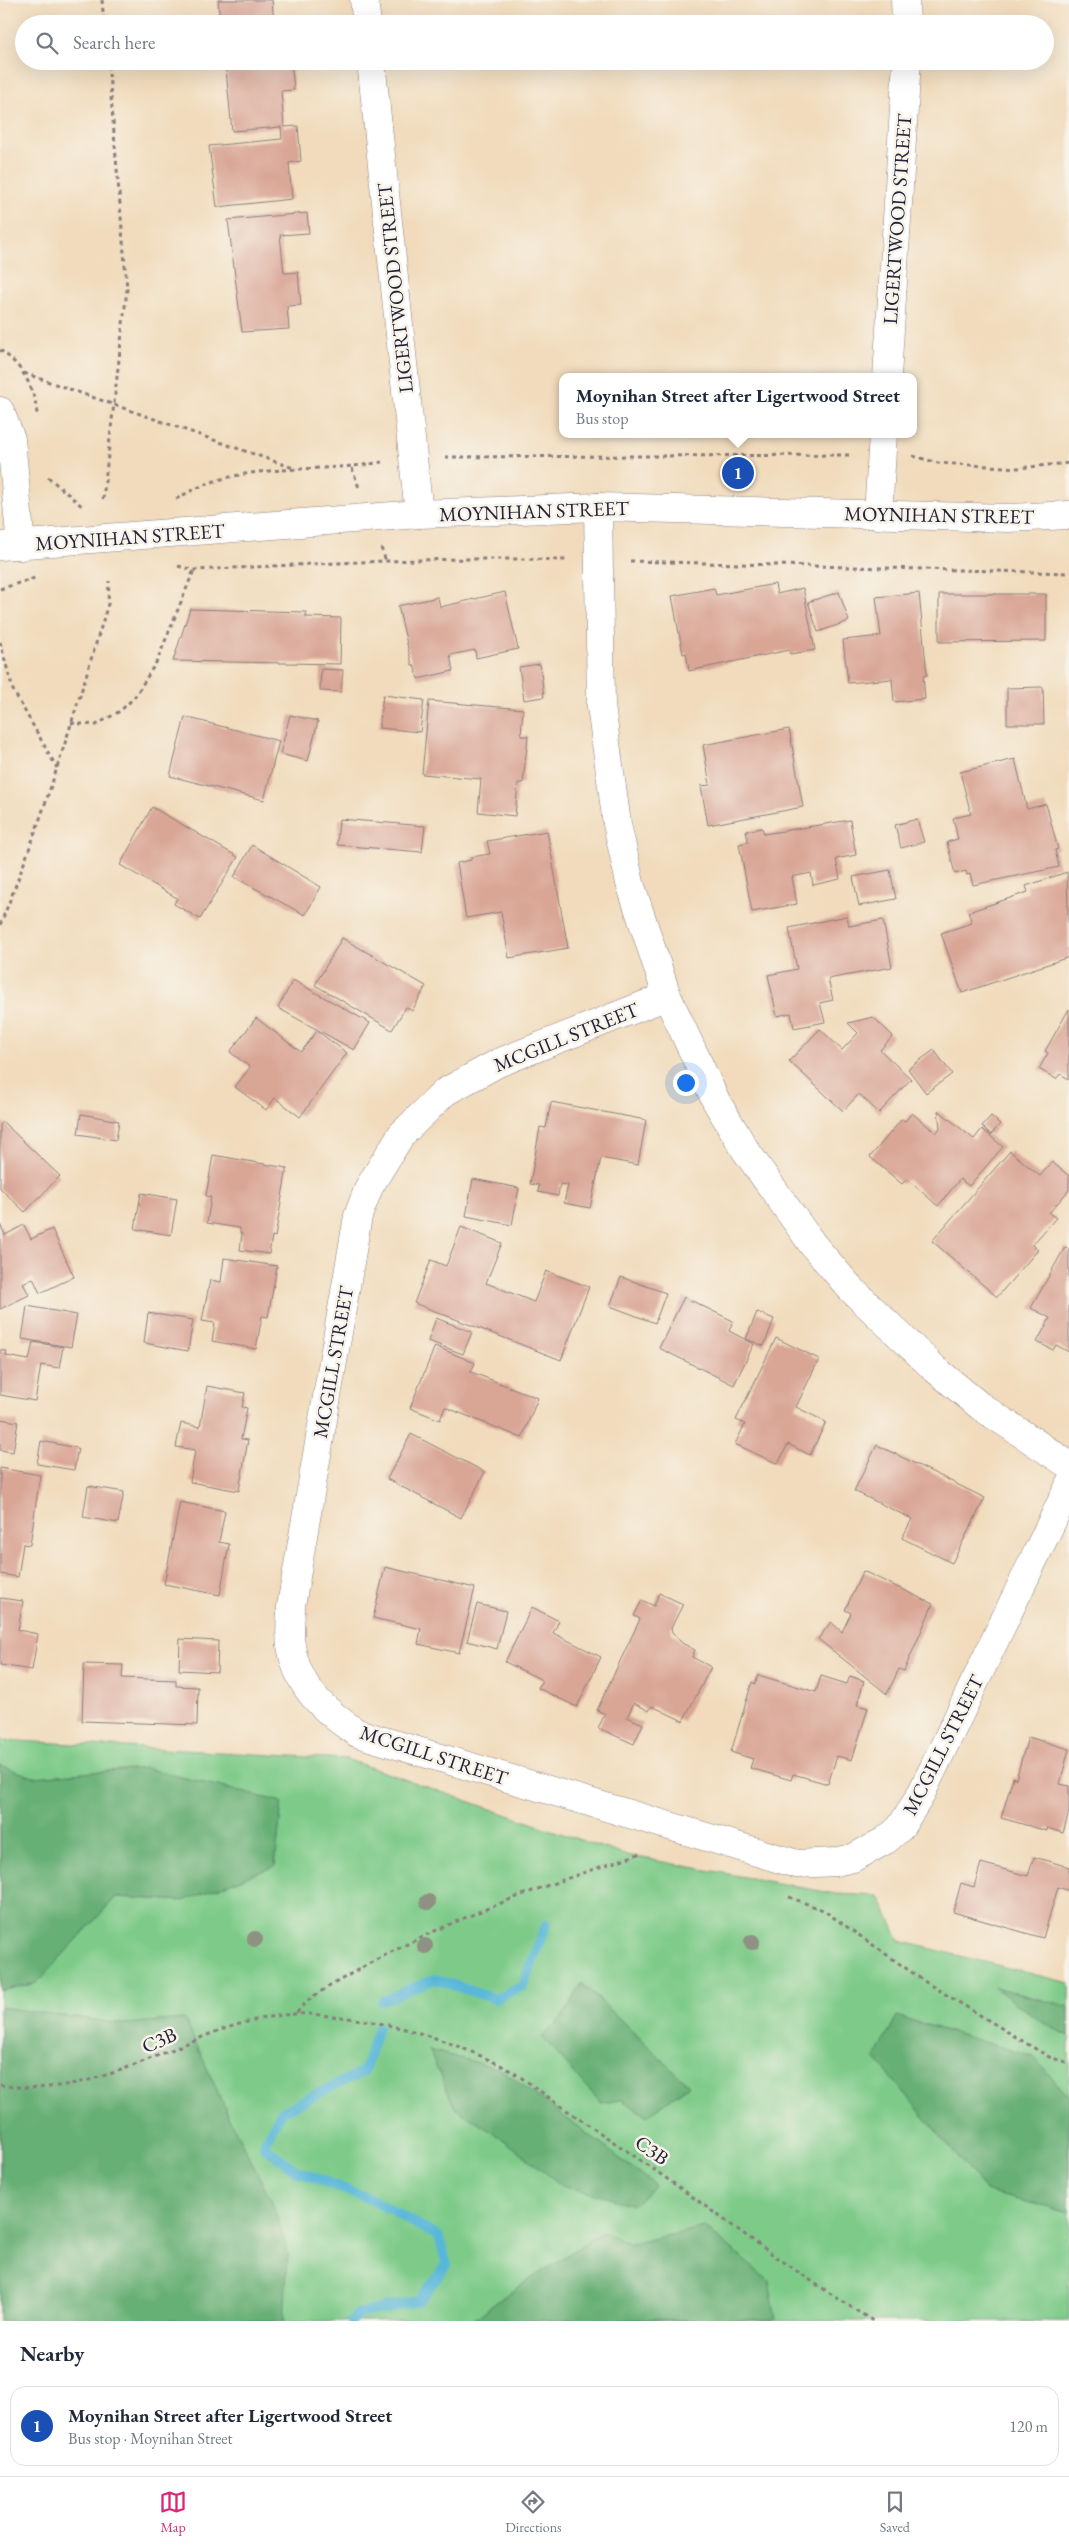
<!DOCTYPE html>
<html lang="en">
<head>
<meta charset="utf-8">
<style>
	:root { --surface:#fff; --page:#f6f6f7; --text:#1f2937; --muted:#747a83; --line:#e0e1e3; --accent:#db2777 }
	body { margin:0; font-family:"EB Garamond",serif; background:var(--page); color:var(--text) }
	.you { position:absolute; left:685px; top:1082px; width:18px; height:18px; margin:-12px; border:4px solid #fff; border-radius:50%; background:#1a73e8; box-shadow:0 0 0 8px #1a73e833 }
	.badge { display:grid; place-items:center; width:32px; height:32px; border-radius:50%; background:var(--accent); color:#fff; font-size:16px; font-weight:700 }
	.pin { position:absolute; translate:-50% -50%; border:2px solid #fff; box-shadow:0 1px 5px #0006 }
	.popup { position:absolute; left:559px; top:373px; width:358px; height:65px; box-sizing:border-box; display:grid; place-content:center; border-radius:10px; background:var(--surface); filter:drop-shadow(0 1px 4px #0005); font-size:16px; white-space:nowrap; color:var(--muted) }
	.popup b { font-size:19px; color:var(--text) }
	.popup::after { content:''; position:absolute; left:50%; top:100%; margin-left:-10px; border:10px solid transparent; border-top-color:var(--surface) }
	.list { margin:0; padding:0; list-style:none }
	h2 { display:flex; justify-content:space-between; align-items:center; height:65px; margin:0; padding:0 20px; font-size:21px }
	h2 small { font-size:16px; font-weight:400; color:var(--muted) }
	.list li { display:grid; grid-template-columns:32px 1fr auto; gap:15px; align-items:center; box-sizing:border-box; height:80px; margin:0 10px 10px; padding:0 10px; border:1px solid var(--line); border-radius:15px }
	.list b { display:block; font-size:19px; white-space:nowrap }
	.list p { margin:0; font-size:16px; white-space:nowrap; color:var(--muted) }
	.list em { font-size:16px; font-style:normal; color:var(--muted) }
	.icon { flex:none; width:28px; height:28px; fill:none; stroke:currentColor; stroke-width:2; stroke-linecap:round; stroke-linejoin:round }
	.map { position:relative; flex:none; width:1069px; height:2321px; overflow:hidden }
	.search { position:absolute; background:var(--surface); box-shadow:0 5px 20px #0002; left:15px; right:15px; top:15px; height:55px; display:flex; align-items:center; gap:12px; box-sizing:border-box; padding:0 18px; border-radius:28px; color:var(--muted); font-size:19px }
	.sheet { height:155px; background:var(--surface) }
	nav { display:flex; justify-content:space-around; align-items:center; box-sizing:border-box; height:70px; border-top:1px solid var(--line); background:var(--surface); font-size:14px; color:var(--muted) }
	nav a { display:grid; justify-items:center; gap:2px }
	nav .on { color:var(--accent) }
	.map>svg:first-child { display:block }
	.green { fill:#7ecb89; stroke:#507662 }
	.forest { fill:#66af75; stroke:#446858 }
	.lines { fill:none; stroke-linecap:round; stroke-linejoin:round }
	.stream { stroke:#59b7d8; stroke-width:10 }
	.building { fill:#d9a595 }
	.street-casing { stroke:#8a7e7c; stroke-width:29 }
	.secondary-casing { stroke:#8a7e7c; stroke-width:29 }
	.path { stroke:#8a7e7c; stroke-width:3; stroke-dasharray:4 4; stroke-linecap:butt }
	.street { stroke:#fff; stroke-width:28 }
	.secondary { stroke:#fff; stroke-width:28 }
	.tree { fill:#8f9182 }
	.labels { text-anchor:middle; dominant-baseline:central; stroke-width:5; stroke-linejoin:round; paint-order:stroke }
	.street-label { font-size:20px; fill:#22223b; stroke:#f7f3e8 }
</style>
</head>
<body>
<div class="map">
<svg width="1069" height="2321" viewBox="0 0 1069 2321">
	<rect width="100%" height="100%" fill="#f7f3e8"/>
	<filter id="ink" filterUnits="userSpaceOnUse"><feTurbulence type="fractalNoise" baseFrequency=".02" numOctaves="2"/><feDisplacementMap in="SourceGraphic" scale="10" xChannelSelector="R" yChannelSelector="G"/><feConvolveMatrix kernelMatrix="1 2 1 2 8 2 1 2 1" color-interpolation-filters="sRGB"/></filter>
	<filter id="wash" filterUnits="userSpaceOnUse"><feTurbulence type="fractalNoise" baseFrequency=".0096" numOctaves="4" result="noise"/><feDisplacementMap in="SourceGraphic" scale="20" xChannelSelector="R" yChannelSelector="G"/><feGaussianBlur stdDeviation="1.12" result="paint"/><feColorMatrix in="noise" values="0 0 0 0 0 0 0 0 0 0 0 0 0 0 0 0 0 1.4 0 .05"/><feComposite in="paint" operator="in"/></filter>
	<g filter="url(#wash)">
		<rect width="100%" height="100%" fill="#f1dbbc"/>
		<path class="green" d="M0 1740 346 1759 621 1854 836 1894 879 1896 900 1941 1069 1983V2321H0Z"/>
		<path class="forest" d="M0 1765 33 1777 145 1768 282 1802 275 1866 183 1901 116 1897 37 1983 0 1991Z
			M582 1983 689 2085 647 2116 622 2100 601 2103 542 2037 563 2016Z
			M994 1987 1069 2007V2036L1041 2022Z
			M0 2007 123 2024 185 2019 233 2126 271 2199 288 2252 284 2321H0Z
			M897 2016 1034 2057 1069 2097V2213L987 2192 875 2058Z
			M429 2050 501 2069 655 2185 634 2205 561 2185 507 2142 455 2108Z
			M705 2227 769 2281 776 2319 472 2321 503 2297 602 2232 631 2244Z"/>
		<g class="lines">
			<path class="stream" d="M382 2001 435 1979 495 1999 523 1986 546 1925
				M352 2321 358 2314 418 2301 447 2265 439 2237 375 2201 297 2171 263 2146 281 2112 364 2071 378 2028"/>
		</g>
		<g id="blocks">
			<path class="building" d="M218 0H272L274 24H220Z
				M273 61H291L294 90 281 91 284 127 298 126 301 161 289 163 292 199 217 207 209 146 282 139 281 127 232 131 226 70 274 65Z
				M307 213 309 233 280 235 284 273 298 272 301 305 287 306 289 329 242 332 228 220Z
				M775 584 777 594 803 588 815 650 790 654 789 650 689 671 686 653 683 654 672 596 714 588 716 595Z
				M505 592 518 649 476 658 475 650 450 655 453 671 418 679 414 665H412L398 606 438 597 440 607Z
				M839 592 849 621 818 632 808 602Z
				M919 593 927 675 923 676 925 699 894 702 892 679 848 683 843 640 881 636 876 597Z
				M939 594H1046V641L939 642Z
				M190 609 306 612V617L341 618 340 664 173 661Z
				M540 664 544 697 524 700 519 667Z
				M321 669 343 670 341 692 320 691Z
				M1043 687 1044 724H1007V688Z
				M383 695 424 700 420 732 379 728Z
				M429 701 523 709 521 736H528L523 783H518L515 816 478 812 481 779 422 774Z
				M290 715 318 721 308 761 280 754Z
				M185 717 279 741 264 800 170 776Z
				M789 729 803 807 708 825 701 786 710 785 703 745Z
				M1015 759 1027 809 1046 804 1058 849 1055 850 1059 867 973 885 970 874 967 875 966 871 955 874 947 842 958 839 953 818 971 814 960 772Z
				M152 807 238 857 200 919 174 904 177 898 120 865Z
				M339 819 425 826 422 852 337 845Z
				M917 819 924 842 901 848 895 825Z
				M850 820 856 855 836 859 840 879 813 885 811 873 792 877 797 904 752 912 739 844 748 842 746 831 762 828 764 834Z
				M547 831 568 948 509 958 501 912 466 918 457 863 471 860V857L490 854 487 841Z
				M252 845 321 887 305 915 234 877Z
				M890 870 896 899 859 906 853 877Z
				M1067 872 1069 957 962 993 941 933 972 923 968 912 1028 892 1026 886Z
				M847 916 849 926 883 920 892 967 828 979 833 1000 820 1003 825 1022 794 1028 791 1013 777 1016 768 975 797 969 789 928Z
				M342 938 426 986 412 1011 406 1007 392 1030 315 985Z
				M293 980 370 1023 354 1050 278 1008Z
				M1069 1009V1079L1060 1074 1056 1079 1039 1069 1048 1053 1045 1051Z
				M873 1017 893 1036 880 1050 911 1079 879 1113 859 1094 843 1111 789 1061 820 1029 842 1050 858 1033 848 1023Z
				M256 1018 301 1052 317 1031 347 1053 300 1117 275 1098 266 1110 235 1087 250 1067 230 1052Z
				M934 1050 952 1074 926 1093 908 1069Z
				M551 1102 646 1120 638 1165 601 1158 590 1208 564 1203 568 1185 560 1184 558 1196 538 1192 539 1185 530 1184 540 1127 546 1128Z
				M938 1110 974 1139 982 1129 1003 1147 969 1186 960 1179 938 1206 907 1179 902 1184 870 1157 902 1119 905 1121 912 1113 936 1133 940 1128Z
				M81 1114 119 1121 116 1140 78 1134Z
				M991 1116 1000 1124 991 1135 982 1126Z
				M3 1122 60 1176 25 1212 0 1188V1125Z
				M1010 1151 1040 1176 1052 1162 1069 1176V1190L1049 1213 1056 1218 1032 1245 1038 1250 997 1297 932 1241Z
				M213 1155 287 1168 275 1237 272 1236 269 1254 240 1250 242 1234 240 1233V1228L207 1223 211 1197 206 1196Z
				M473 1179 519 1188 512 1225 466 1216Z
				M141 1193 177 1199 171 1235 135 1229Z
				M0 1224 5 1235 24 1225 31 1239 52 1229 74 1277 40 1293 33 1278 23 1283 29 1295 0 1309Z
				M461 1227 502 1243 486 1283 534 1302 546 1271 589 1287 561 1360 414 1303 431 1260 446 1266Z
				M1065 1247 1069 1249V1352L1056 1345 1053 1350 1037 1342 1050 1318 1031 1308Z
				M224 1258 277 1266 268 1317 262 1316 256 1349 212 1341 215 1323 202 1321 210 1280 221 1282Z
				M621 1277 666 1293 655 1323 610 1306Z
				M684 1297 733 1321 729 1331 754 1344 734 1385 659 1348Z
				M27 1306 77 1315 71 1347 22 1339Z
				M757 1312 774 1319 764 1346 746 1339Z
				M148 1313 193 1320 188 1351 144 1343Z
				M436 1318 472 1332 463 1354 428 1341Z
				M776 1338 819 1359 796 1407 826 1422 810 1455 788 1444 778 1464 735 1444 745 1424 736 1420Z
				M33 1342 63 1347 59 1368 41 1365 35 1401 0 1395V1350L7 1351 6 1356 29 1360Z
				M435 1346 475 1363 471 1372 538 1398 522 1438 445 1407 440 1420 410 1408Z
				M207 1386 245 1393 242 1407 247 1408 241 1439 248 1440 239 1491 190 1482 195 1450 176 1447 181 1423 200 1427Z
				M0 1419 18 1422 13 1452 0 1450Z
				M411 1434 485 1472 461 1518 387 1479Z
				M41 1441 78 1448 74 1470 37 1464Z
				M877 1445 985 1498 952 1563 902 1538 912 1519 854 1491Z
				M0 1468 40 1475 30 1545 23 1544 18 1577 0 1574Z
				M88 1486 124 1492 118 1523 83 1517Z
				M180 1502 225 1511 219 1542 229 1544 220 1595 164 1584Z
				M385 1567 475 1588 459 1653 418 1644 421 1629 373 1618Z
				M863 1571 933 1604 904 1671 899 1669 887 1694 818 1639 831 1622 842 1632 851 1613 845 1610Z
				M659 1593 683 1604 671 1628 672 1633 682 1643 695 1650 692 1657 711 1667 683 1721 652 1706 649 1711 634 1703 627 1717 643 1724 634 1744 598 1728 605 1714 597 1710 640 1619 634 1616 642 1600 654 1606Z
				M0 1598 23 1601 18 1630 38 1634 32 1670 0 1665Z
				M477 1604 506 1611 497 1649 467 1641Z
				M532 1607 559 1621 553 1633 601 1657 577 1707 538 1688 542 1680 505 1662Z
				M180 1639 218 1641 217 1672 179 1670Z
				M84 1664 123 1665 122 1678 176 1680V1686L198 1687 197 1725 82 1721Z
				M758 1675 816 1692 821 1676 847 1684 850 1676 864 1681 857 1705 868 1708 852 1760 837 1756 828 1784 793 1774 791 1780 750 1768 753 1759 731 1752 752 1682 755 1684Z
				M1028 1737 1069 1749 1060 1784 1069 1786V1812L1063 1833 1047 1828V1831L1001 1818 1013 1777 1016 1779Z
				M1034 1857 1069 1867V1891L1058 1887 1043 1938 953 1912 961 1883 974 1887 981 1863 1028 1876Z"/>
		</g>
	</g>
	<g filter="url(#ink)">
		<use href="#blocks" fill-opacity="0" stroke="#8a7e7c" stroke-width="1"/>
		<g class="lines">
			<g class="street-casing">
				<path id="street" d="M364 0 367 24
					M905 0 906 24
					M371 61 419 514
					M887 377 907 61
					M0 411 11 439 21 546
					M598 507 601 706 617 824 630 883 667 996 716 1101 746 1151 813 1245 851 1289 935 1369 980 1406 1069 1465
					M878 515 883 434
					M667 996 498 1063 445 1092 401 1135 369 1187 358 1216 291 1606C291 1619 289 1633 291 1645 297 1688 325 1711 357 1733L797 1864 835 1862 853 1858 886 1840 900 1828 920 1796 1069 1486"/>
			</g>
			<g class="secondary-casing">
				<path id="secondary" d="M0 546 419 514 598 507 1009 518 1069 515"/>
			</g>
			<path class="path" d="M102 0 104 24
				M0 350C22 365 35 388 37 414
				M24 373 296 469
				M913 456 938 463 1018 468 1069 463
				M445 457 849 455
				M352 468 359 488
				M48 477 83 507
				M103 499 127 289 108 61
				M176 499C185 494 194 489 204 485 259 463 324 473 382 462
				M381 548 386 561
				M630 561 1069 573
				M178 566 194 570C318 564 442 556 566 560
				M0 589 38 577
				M0 642 13 690 57 768
				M71 723 96 725 120 711 134 698 157 661 194 570
				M0 925C43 820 75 712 108 604L109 581
				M789 1897 823 1910 927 1983 1049 2057 1069 2063
				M297 2013C307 1997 326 1989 342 1979 435 1924 539 1887 642 1853
				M0 2085C113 2103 190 2020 295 2014 310 2013 325 2016 339 2017 395 2023 447 2039 498 2064 519 2074 539 2091 559 2105 602 2134 645 2163 687 2193 748 2237 809 2281 873 2321"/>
			<use href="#street" class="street"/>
			<use href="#secondary" class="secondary"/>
		</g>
		<g class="tree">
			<circle cx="428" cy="1902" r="8"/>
			<circle cx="255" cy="1939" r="8"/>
			<circle cx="752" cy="1942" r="8"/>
			<circle cx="425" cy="1946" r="8"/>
		</g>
	</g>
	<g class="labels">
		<g class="street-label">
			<text transform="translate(897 219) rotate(-86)">LIGERTWOOD STREET</text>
			<text transform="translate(395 288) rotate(-96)">LIGERTWOOD STREET</text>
			<text transform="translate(534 511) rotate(-2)">MOYNIHAN STREET</text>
			<text transform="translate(939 515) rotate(1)">MOYNIHAN STREET</text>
			<text transform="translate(130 537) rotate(-4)">MOYNIHAN STREET</text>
			<text transform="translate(566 1037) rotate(-22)">MCGILL STREET</text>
			<text transform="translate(333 1362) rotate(-80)">MCGILL STREET</text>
			<text transform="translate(943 1745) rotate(-63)">MCGILL STREET</text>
			<text transform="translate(434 1755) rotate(18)">MCGILL STREET</text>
			<text transform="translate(159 2040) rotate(-23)">C3B</text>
			<text transform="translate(652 2150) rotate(35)">C3B</text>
		</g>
	</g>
</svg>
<div class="you"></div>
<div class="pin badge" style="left:738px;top:473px;background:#1a4fb4">1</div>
<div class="popup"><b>Moynihan Street after Ligertwood Street</b>Bus stop</div>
<div class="search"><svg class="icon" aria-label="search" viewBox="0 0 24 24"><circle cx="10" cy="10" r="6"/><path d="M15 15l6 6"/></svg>Search here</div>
</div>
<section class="sheet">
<h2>Nearby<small></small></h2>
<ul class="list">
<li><span class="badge" style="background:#1a4fb4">1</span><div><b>Moynihan Street after Ligertwood Street</b><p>Bus stop · Moynihan Street</p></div><em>120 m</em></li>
</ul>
</section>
<nav>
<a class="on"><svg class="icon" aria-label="map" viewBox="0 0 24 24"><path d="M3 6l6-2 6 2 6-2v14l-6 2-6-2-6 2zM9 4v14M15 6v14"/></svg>Map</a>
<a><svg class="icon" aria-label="directions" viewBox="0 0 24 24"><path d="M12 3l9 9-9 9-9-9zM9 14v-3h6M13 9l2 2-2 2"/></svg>Directions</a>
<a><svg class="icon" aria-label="saved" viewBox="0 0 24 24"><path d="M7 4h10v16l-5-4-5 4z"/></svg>Saved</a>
</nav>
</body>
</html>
